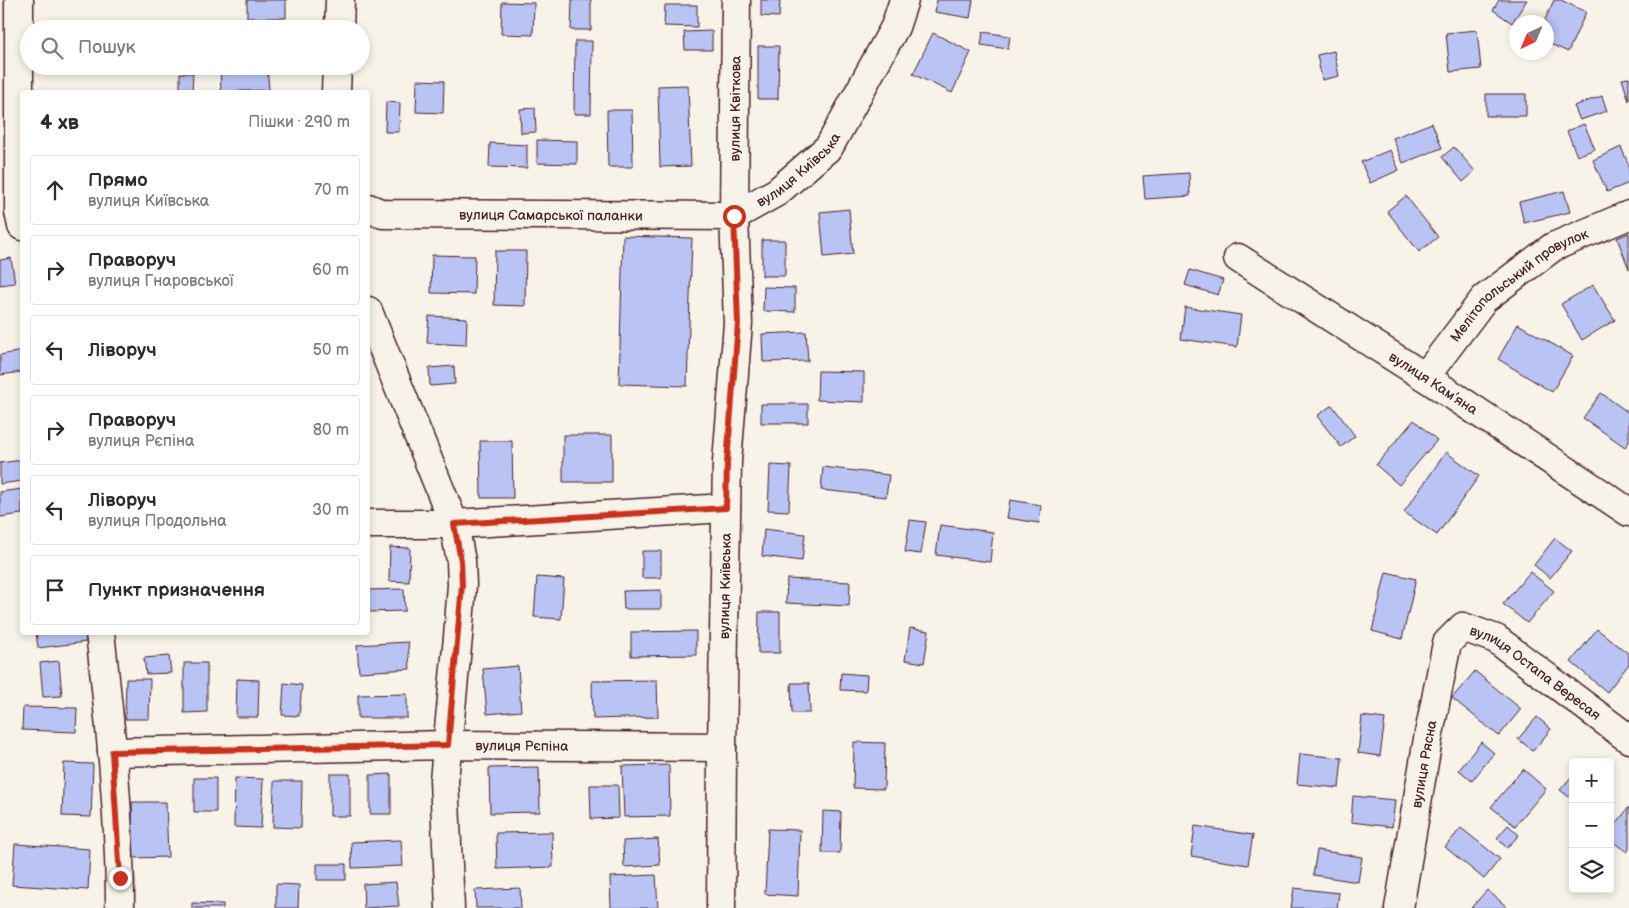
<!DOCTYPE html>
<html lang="uk">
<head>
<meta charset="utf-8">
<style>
	:root { --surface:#fff; --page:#f2f2f3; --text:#2b2b33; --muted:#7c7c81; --line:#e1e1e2 }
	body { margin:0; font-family:"Balsamiq Sans",sans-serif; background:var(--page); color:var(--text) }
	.controls { position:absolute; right:15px; bottom:15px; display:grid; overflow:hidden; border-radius:5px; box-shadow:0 2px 8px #0003 }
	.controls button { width:45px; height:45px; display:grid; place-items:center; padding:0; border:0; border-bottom:1px solid var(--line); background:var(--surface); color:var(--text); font:25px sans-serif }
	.compass { position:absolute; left:1509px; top:15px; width:45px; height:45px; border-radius:50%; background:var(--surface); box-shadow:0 2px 8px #0003; rotate:224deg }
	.stop { position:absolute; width:15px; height:15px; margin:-11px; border:4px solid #c8321e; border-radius:50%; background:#fff }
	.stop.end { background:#c8321e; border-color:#fff; box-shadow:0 1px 5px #0008 }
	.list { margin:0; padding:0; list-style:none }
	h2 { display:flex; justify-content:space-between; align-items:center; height:65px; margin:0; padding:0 20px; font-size:21px }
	h2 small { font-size:16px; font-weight:400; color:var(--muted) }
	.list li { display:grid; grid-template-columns:32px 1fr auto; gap:15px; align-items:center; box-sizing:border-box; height:70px; margin:0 10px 10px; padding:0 10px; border:1px solid var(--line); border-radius:5px }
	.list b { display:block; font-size:19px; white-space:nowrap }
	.list p { margin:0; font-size:16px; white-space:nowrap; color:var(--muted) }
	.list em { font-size:16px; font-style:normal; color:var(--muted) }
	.icon { flex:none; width:28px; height:28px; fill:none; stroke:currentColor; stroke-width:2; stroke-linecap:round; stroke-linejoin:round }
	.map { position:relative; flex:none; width:1629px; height:908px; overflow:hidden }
	.search { position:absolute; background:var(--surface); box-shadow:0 2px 8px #0003; left:20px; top:20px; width:350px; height:55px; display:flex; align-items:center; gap:12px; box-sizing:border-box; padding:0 18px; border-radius:28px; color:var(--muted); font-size:19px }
	.panel { position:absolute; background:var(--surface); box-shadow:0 2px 8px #0003; left:20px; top:90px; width:350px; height:545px; border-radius:5px }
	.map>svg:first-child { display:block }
	.building { fill:#b9c4f5; stroke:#4a1f2b }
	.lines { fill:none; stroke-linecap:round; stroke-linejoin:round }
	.minor-casing { stroke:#4a1f2b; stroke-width:31 }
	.minor { stroke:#f7f3e8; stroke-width:28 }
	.route { stroke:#c8321e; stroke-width:6 }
	.labels { text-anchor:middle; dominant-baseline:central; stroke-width:5; stroke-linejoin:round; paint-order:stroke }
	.street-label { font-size:14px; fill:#4a1f2b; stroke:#f7f3e8 }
</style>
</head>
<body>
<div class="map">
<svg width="1629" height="908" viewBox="0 0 1629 908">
	<rect width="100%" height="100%" fill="#f7f3e8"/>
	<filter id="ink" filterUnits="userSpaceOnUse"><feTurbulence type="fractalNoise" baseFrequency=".02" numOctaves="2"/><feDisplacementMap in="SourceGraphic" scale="10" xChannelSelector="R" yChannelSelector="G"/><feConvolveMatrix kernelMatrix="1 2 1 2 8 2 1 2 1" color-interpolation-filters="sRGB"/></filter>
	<g filter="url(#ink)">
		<path class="building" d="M247 0H286V18H247Z
			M572 0H591V30H571Z
			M761 0H780L779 17 761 16Z
			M937 0H973L970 18 935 12Z
			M1499 0H1527L1512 23 1493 10Z
			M1554 0H1561L1586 12 1568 52 1546 42V22H1544Z
			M502 2 534 3 533 35 501 34Z
			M665 5H697V27L664 26Z
			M1477 30 1481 69 1450 72 1446 33Z
			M712 31V50H685L684 32Z
			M983 32 1010 36 1008 49 981 45Z
			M933 33 971 52 952 93 913 74Z
			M575 41H592L591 114H574Z
			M758 46H779L778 99H758Z
			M1334 51 1339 76 1322 80 1317 55Z
			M53 66H71V72L53 71Z
			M220 66H267L269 90 221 92Z
			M180 73H193L192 92H180Z
			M1629 78V101L1622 79Z
			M417 80 444 81 443 113 416 112Z
			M688 85 691 166 660 167 658 86Z
			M1486 94H1526V116H1486Z
			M1602 96 1607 111 1580 120 1574 106Z
			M386 102 400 103 399 132H385Z
			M535 108 536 132 521 133 520 109Z
			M607 110H632L633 167H608Z
			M1432 123 1442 148 1403 163 1393 138Z
			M1584 124 1595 149 1577 156 1567 131Z
			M537 140 577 141V164L537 163Z
			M490 143 527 145V168L489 167Z
			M1454 147 1475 171 1463 182 1442 157Z
			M1621 147 1629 166V183L1607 192 1593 160Z
			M1390 150 1399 170 1370 183 1361 162Z
			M1189 173 1190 196 1145 199 1143 176Z
			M1564 191 1570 212 1524 223 1519 202Z
			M1406 196 1438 237 1419 252 1387 211Z
			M849 209 853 254 824 257 820 212Z
			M1629 233V269L1617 238Z
			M623 236 692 238 687 386 619 384Z
			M762 240H785V276H762Z
			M495 251H526L525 306 494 305Z
			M432 255 475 256 474 294 431 293Z
			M11 258 15 283 0 285V260Z
			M1190 270 1223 280 1218 295 1185 285Z
			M1593 285 1615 320 1582 340 1561 304Z
			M764 287 795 288V312L763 311Z
			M1185 307 1241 315 1237 347 1181 339Z
			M429 316 467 318 466 345 427 343Z
			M1518 324 1573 356 1552 392 1498 359Z
			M806 332 808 361 763 362 762 334Z
			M22 351V372L0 375V355Z
			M454 366 455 384 430 386 429 368Z
			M818 371 864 372V402L817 400Z
			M1601 393 1629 413V442L1625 447 1583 418Z
			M761 404H808V423H761Z
			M1332 405 1355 436 1341 447 1317 416Z
			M1414 420 1437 440 1399 485 1376 465Z
			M563 435H612V482H563Z
			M480 441H512L513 498H481Z
			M1446 452 1479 476 1437 535 1404 512Z
			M22 460V481L0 484V463Z
			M770 465 791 466 789 511 768 510Z
			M823 467 889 475 886 497 821 490Z
			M22 489V514L0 517V492Z
			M1010 500 1041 505 1039 523 1007 518Z
			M910 520 926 522 921 554 905 552Z
			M940 525 993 532 990 562 936 555Z
			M764 529 805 534 802 561 762 556Z
			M1555 538 1572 551 1550 578 1534 565Z
			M390 547 410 548 409 582 389 581Z
			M642 551H661V578H642Z
			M1386 572 1416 579 1402 639 1372 631Z
			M1530 572 1554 591 1527 623 1503 604Z
			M537 577 564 579 561 619 534 617Z
			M787 579 850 582 849 606 786 603Z
			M404 589 405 611 368 612V590Z
			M661 590V609H624L623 591Z
			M759 612H780V653H758Z
			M910 628 929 631 924 663 905 660Z
			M1597 629 1629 654V664L1607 692 1571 662Z
			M696 631V655L631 656V632Z
			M36 632H85L86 642 38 648Z
			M408 642 410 669 359 672 357 645Z
			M169 656 171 673 146 674 144 658Z
			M59 661 62 696 43 697 40 663Z
			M184 663H207V712L184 713Z
			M518 666 521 711 487 714 483 669Z
			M1475 671 1521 709 1499 736 1452 698Z
			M841 673 867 675 866 691 840 690Z
			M126 679H150L149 719H125Z
			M237 679 259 680 258 717H236Z
			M657 680 658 717 593 719 592 681Z
			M284 683 302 685 299 716 282 715Z
			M791 683H809L810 713H792Z
			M407 694V718H358V695Z
			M23 707 77 708 76 732 22 730Z
			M1362 716 1385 719 1380 756 1358 753Z
			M1537 717 1551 729 1533 751 1518 739Z
			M854 742 885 743 884 789 853 788Z
			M1481 742 1494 753 1472 781 1459 770Z
			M1300 754 1342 758 1339 788 1297 784Z
			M64 763 93 764 91 817 62 816Z
			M669 765 670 816 624 817 622 766Z
			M539 767 540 812 490 813 489 768Z
			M1523 769 1546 789 1515 826 1491 807Z
			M330 774H350V816H330Z
			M391 774V814H370V775Z
			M1573 775V800L1560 790Z
			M194 778H216V812H194Z
			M235 778 263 779 261 828 234 827Z
			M274 781H302L301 828 273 827Z
			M590 785H618L619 818 591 819Z
			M1353 796 1395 800 1392 827 1351 822Z
			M132 802H166L168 857 133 858Z
			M1629 807V849L1627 852 1610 840V832Z
			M823 811 841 812 840 853H822Z
			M1508 825 1519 835 1507 848 1497 838Z
			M1195 826 1253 835 1248 865 1191 856Z
			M1461 828 1500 859 1484 879 1445 847Z
			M768 829 800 830 798 896 765 894Z
			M552 832 553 867 497 869 496 833Z
			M658 839 660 865 624 867 623 841Z
			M401 840 403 866 352 868 351 842Z
			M15 844 90 849 88 890 12 885Z
			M1317 850 1362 857 1358 882 1313 875Z
			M317 864H346V880H317Z
			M656 875 658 908H611L610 877Z
			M396 882 399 906 364 908 363 884Z
			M276 884 299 885 298 908H276Z
			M520 888 521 908H476L475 890Z
			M1294 888 1339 893 1337 908H1291Z
			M1487 890 1506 906 1505 908H1471Z
			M192 903 223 904V908H192Z"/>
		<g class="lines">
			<g class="minor-casing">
				<g id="minor">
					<path d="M19 0V212L22 226"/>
					<path d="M339 29 340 0"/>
					<path d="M336 92 337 66"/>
					<path id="s1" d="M368 208 383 214 734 216"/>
					<path id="s2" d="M734 216 777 192 829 147 895 27 904 0"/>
					<path id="s3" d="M1238 258 1425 377 1629 512"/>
					<path d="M368 311 454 524 461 561 462 585 458 637 444 780 450 908"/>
					<path id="s4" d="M1425 377 1484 299 1553 247 1629 215"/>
					<path d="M368 524H454L726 508"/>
					<path d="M100 632C110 724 120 816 120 908"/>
					<path id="s5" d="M112 752 448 745 722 747"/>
					<path id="s6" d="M721 908 722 747 727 462 738 323 734 216 736 0"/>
					<path id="s7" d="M1399 908 1428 739 1447 643 1463 627 1496 639 1629 739"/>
				</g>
			</g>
			<use href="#minor" class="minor"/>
		</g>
	</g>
	<g class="lines" filter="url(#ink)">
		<path class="route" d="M120 878 112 752 448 745 462 585 461 561 454 524 726 508 727 462 738 323 734 216"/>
	</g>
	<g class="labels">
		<g class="street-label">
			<text stroke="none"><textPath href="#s6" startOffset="800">вулиця Квіткова</textPath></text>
			<text stroke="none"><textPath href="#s2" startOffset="80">вулиця Київська</textPath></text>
			<text stroke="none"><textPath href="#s1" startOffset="184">вулиця Самарської паланки</textPath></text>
			<text stroke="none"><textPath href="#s4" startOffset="134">Мелітопольський провулок</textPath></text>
			<text stroke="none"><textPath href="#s3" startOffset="232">вулиця Кам’яна</textPath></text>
			<text stroke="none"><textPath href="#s6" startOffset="322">вулиця Київська</textPath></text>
			<text stroke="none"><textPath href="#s7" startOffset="378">вулиця Остапа Вересая</textPath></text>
			<text stroke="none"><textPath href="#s5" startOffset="410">вулиця Рєпіна</textPath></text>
			<text stroke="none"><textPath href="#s7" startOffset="146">вулиця Рясна</textPath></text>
		</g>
	</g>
</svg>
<div class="controls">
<button>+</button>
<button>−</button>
<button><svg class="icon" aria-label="layers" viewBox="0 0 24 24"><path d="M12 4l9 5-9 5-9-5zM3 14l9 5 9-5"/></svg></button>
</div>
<svg class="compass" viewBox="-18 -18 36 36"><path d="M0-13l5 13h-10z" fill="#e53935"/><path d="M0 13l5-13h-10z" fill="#7c7c81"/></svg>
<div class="stop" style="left:734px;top:216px"></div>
<div class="stop end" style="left:120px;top:878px"></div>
<div class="search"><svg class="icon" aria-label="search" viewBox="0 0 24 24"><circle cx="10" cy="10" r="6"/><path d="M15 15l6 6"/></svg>Пошук</div>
<section class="panel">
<h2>4 хв<small>Пішки · 290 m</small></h2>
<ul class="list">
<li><svg class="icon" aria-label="ahead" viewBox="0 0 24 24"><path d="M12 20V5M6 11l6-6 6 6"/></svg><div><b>Прямо</b><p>вулиця Київська</p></div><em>70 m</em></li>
<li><svg class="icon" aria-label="right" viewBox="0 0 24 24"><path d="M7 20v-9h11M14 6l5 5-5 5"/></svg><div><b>Праворуч</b><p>вулиця Гнаровської</p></div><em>60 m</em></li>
<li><svg class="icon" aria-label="left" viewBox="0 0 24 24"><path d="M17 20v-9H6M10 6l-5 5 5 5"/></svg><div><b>Ліворуч</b></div><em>50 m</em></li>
<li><svg class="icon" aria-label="right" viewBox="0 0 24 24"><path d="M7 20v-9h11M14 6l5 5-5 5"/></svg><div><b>Праворуч</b><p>вулиця Рєпіна</p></div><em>80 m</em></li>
<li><svg class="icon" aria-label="left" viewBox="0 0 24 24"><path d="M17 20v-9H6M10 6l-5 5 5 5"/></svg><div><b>Ліворуч</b><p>вулиця Продольна</p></div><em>30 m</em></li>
<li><svg class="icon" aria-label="arrive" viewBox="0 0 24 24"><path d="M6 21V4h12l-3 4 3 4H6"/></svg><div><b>Пункт призначення</b></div></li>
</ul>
</section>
</div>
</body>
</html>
